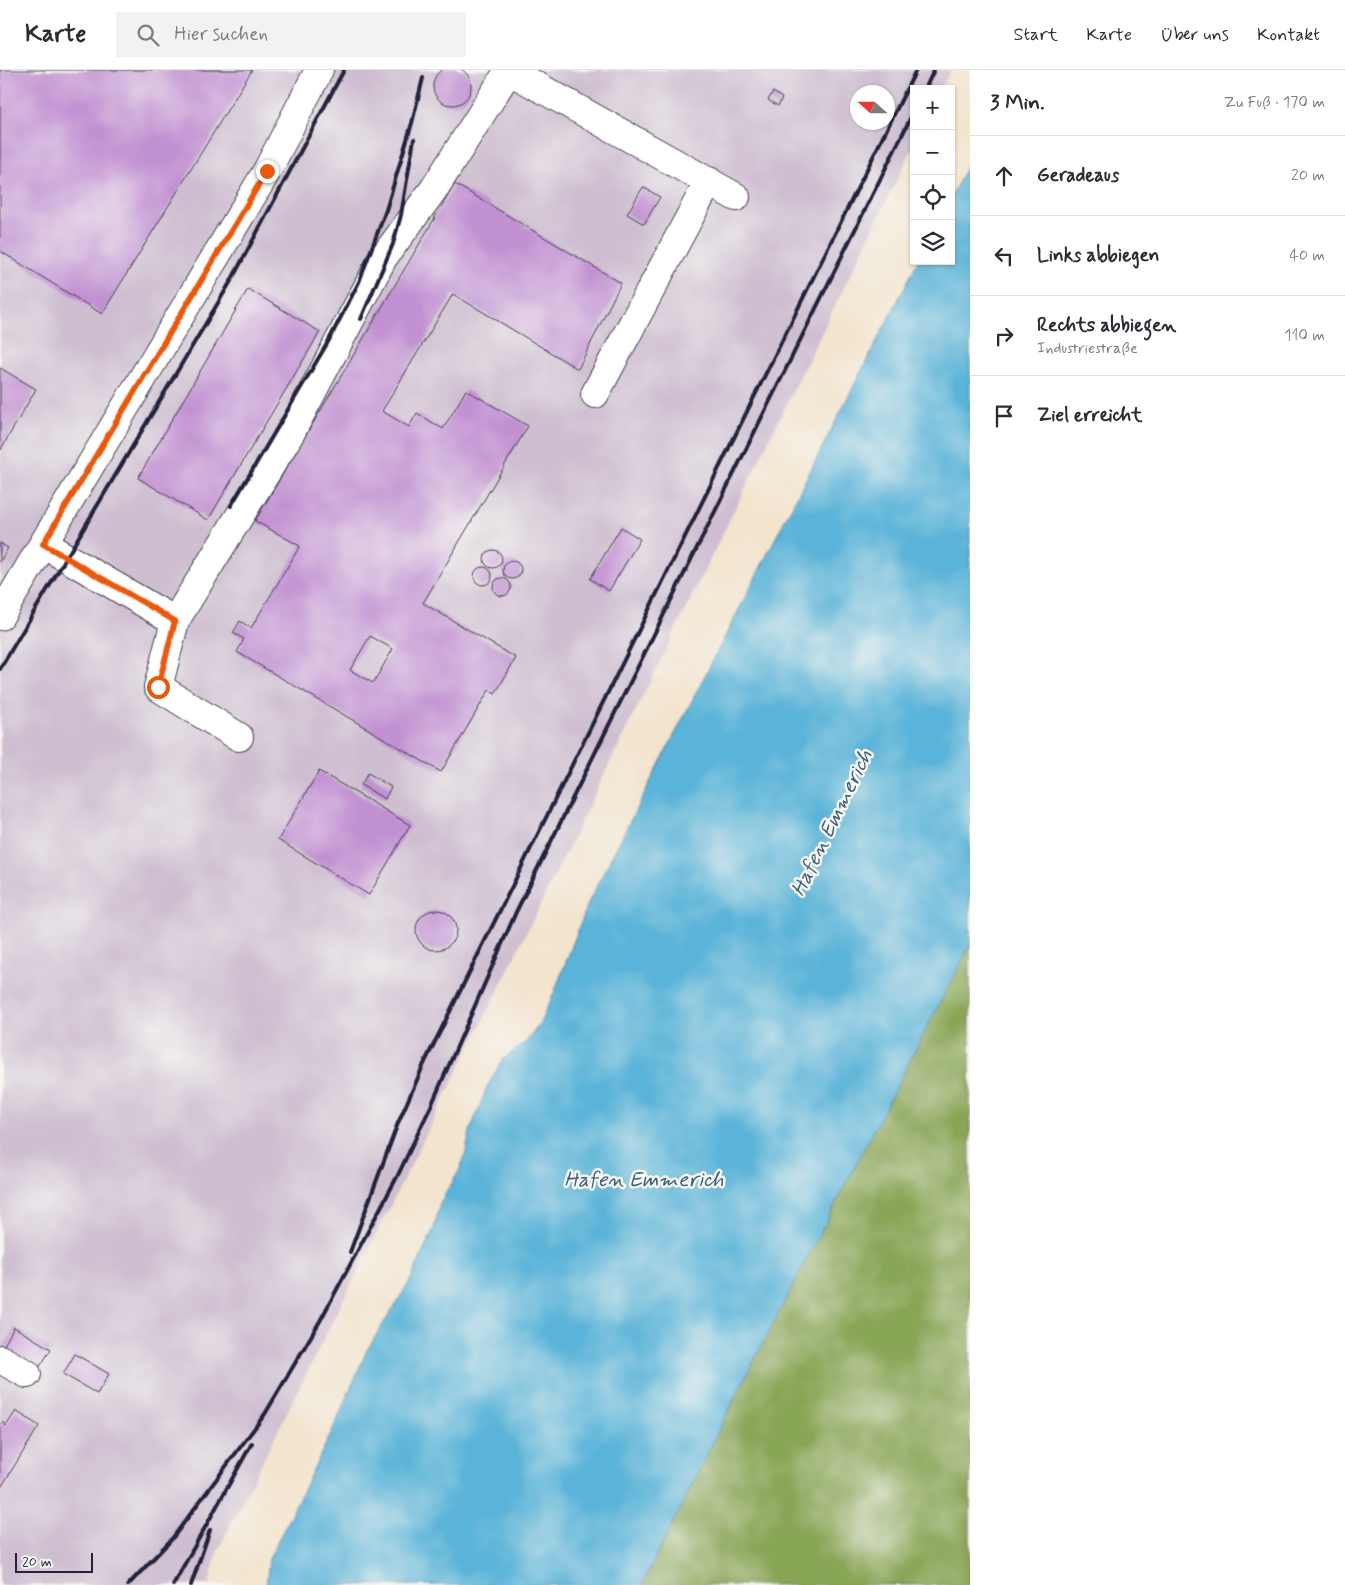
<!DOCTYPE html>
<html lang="de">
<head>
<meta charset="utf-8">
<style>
	:root { --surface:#fff; --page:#f2f2f3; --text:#2b2b33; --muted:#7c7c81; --line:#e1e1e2 }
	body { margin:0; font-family:Mynerve,sans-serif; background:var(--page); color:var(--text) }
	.controls { position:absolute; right:15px; top:15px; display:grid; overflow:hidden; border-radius:0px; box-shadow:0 1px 4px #0004 }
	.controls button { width:45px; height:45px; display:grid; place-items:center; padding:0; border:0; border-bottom:1px solid var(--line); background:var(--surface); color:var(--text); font:25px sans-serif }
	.compass { position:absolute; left:850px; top:15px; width:45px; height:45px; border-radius:50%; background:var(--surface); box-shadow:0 1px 4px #0004; rotate:291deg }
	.scale { position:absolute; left:15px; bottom:12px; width:78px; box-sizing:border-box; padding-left:5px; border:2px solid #22223b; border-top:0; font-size:14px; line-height:18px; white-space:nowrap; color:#22223b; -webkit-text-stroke:4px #f6f6f2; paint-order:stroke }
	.stop { position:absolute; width:15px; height:15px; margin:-11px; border:4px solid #ea580c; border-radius:50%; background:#fff }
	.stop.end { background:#ea580c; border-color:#fff; box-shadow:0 1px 5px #0008 }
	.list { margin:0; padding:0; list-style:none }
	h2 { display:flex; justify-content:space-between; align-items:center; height:65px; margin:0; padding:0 20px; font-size:21px }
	h2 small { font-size:16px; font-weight:400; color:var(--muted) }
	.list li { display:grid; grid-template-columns:32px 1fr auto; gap:15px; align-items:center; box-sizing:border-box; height:80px; padding:0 20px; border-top:1px solid var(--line) }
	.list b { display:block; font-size:19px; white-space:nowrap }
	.list p { margin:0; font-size:16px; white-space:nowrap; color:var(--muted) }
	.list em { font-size:16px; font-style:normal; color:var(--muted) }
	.icon { flex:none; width:28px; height:28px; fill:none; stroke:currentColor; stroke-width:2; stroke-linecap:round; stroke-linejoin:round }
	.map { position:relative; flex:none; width:970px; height:1515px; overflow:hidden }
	header { display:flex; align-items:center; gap:30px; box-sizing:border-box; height:70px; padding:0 25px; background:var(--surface); border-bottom:1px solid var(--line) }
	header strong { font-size:24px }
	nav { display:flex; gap:28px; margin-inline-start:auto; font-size:18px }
	.search { width:350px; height:45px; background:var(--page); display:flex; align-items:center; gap:12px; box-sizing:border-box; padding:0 18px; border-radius:0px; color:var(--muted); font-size:19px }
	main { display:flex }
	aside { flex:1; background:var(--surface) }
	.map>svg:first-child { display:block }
	.industrial { fill:#cebed0; fill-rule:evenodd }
	.forest { fill:#89a557; stroke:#566449 }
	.water { fill:#5ab3d8; stroke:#3e6a8a }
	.building { fill:#c191d2; fill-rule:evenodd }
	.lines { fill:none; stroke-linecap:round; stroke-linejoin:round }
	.minor-casing { stroke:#413f51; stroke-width:30 }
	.minor { stroke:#fff; stroke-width:28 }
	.rail { stroke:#22223b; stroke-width:4 }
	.route { stroke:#ea580c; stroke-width:6 }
	.labels { text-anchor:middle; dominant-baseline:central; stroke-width:5; stroke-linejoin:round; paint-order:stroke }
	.water-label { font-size:21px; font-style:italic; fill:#385c7a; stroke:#f6f6f2 }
</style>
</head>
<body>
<header>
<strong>Karte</strong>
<div class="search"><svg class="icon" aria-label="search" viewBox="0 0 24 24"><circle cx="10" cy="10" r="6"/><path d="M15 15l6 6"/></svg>Hier suchen</div>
<nav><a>Start</a><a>Karte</a><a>Über uns</a><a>Kontakt</a></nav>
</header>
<main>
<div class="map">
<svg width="970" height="1515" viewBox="0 0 970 1515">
	<rect width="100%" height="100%" fill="#f6f6f2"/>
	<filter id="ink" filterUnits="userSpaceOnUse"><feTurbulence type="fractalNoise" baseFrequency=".02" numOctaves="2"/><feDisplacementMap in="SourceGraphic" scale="10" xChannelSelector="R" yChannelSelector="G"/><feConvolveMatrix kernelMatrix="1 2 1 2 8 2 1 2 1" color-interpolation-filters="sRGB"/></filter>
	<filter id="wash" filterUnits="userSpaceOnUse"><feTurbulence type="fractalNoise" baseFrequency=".0096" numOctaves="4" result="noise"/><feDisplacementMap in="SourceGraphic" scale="20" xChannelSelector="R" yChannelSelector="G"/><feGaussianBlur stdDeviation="1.12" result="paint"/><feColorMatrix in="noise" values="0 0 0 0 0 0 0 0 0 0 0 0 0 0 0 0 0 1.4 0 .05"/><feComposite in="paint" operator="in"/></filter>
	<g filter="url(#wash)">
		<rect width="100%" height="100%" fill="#f3e4cd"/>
		<path class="industrial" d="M0 0H951L941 19H914V75L482 953 217 1482 209 1515H0ZM858 22H888V52H858Z"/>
		<path class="forest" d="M970 875V1515H642L744 1310Z"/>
		<path class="water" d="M970 89V875L744 1310 642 1515H266L269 1489 333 1359 367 1280 410 1211 434 1158 440 1133 459 1101 465 1086 470 1061 487 1017 502 990 526 972 539 955 554 923 589 831 918 191H951V127Z"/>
		<g id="blocks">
			<path class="building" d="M433 16a19 19 0 1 1 38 0a19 19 0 1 1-38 0Z
				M0 0H252L102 244 0 181Z
				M773 22 782 28 778 36 768 30Z
				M455 114 621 213 578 299 453 224 382 341 409 357 417 343 443 359 466 320 528 356 423 533 516 588 495 624 489 620 441 702 237 582 244 569 233 563 240 551 251 558 300 476 255 451ZM370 566 393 579 373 613 350 600Z
				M643 117 660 127 644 154 627 144Z
				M248 219 320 262 208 450 138 408Z
				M0 298 36 319 0 381Z
				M621 457 640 469 609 521 590 509Z
				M0 473 8 478 0 492Z
				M484 489a9 9 0 1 1 18 0a9 9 0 1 1-18 0Z
				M503 500a9 9 0 1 1 18 0a9 9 0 1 1-18 0Z
				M474 506a9 9 0 1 1 18 0a9 9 0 1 1-18 0Z
				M493 517a9 9 0 1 1 18 0a9 9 0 1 1-18 0Z
				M319 701 410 755 369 825 278 770Z
				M368 703 391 717 385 729 361 715Z
				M416 860a20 20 0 1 1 40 0a20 20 0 1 1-40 0Z
				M14 1257 51 1279 39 1298 3 1277Z
				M75 1284 109 1304 97 1324 63 1304Z
				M16 1341 39 1356 0 1419V1354L4 1352 6 1356Z"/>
		</g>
	</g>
	<g filter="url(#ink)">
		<use href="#blocks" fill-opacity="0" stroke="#413f51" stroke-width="1"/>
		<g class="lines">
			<g class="minor-casing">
				<path id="minor" d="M508 0 736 127
					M595 324 709 111
					M43 474 175 551 158 617 239 667
					M0 546 267 101 319 0
					M175 551 290 364 383 188 434 119 509 0
					M0 1289 27 1304"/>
			</g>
			<use href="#minor" class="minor"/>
			<path class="rail" d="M925 19 934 0
				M361 249 393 174 401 145 414 69
				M231 436 328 272 359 212 386 140 412 53 423 8
				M0 599 231 211 344 0
				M350 1182 398 1053 424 994 916 0
				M128 1515 171 1470 265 1344 320 1251 397 1107 431 1036 516 842 914 41
				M173 1515 252 1373
				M191 1515 210 1460"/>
		</g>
	</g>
	<g class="lines" filter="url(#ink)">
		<path class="route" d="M158 617 175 551 43 474 267 101"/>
	</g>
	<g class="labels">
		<g class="water-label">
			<text transform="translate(832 753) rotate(-64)">Hafen Emmerich</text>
			<text x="644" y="1110">Hafen Emmerich</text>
		</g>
	</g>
</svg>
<div class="controls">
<button>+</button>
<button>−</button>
<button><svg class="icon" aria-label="locate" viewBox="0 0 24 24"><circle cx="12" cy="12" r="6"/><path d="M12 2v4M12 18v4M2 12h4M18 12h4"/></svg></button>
<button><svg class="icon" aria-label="layers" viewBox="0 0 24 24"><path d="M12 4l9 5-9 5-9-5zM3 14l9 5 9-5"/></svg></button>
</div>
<svg class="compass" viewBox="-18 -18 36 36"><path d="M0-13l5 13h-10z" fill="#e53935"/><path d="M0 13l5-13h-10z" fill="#7c7c81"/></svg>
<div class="scale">20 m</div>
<div class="stop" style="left:158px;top:617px"></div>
<div class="stop end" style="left:267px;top:101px"></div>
</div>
<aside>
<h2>3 Min.<small>Zu Fuß · 170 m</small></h2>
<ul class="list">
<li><svg class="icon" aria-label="ahead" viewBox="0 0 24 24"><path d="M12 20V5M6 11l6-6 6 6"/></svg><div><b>Geradeaus</b></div><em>20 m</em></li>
<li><svg class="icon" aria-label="left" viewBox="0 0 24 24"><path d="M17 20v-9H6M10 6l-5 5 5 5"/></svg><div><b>Links abbiegen</b></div><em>40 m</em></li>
<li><svg class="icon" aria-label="right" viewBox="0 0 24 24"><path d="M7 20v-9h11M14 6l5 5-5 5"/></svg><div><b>Rechts abbiegen</b><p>Industriestraße</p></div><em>110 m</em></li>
<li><svg class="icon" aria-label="arrive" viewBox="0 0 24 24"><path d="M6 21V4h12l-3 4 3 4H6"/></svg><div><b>Ziel erreicht</b></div></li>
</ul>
</aside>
</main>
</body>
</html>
